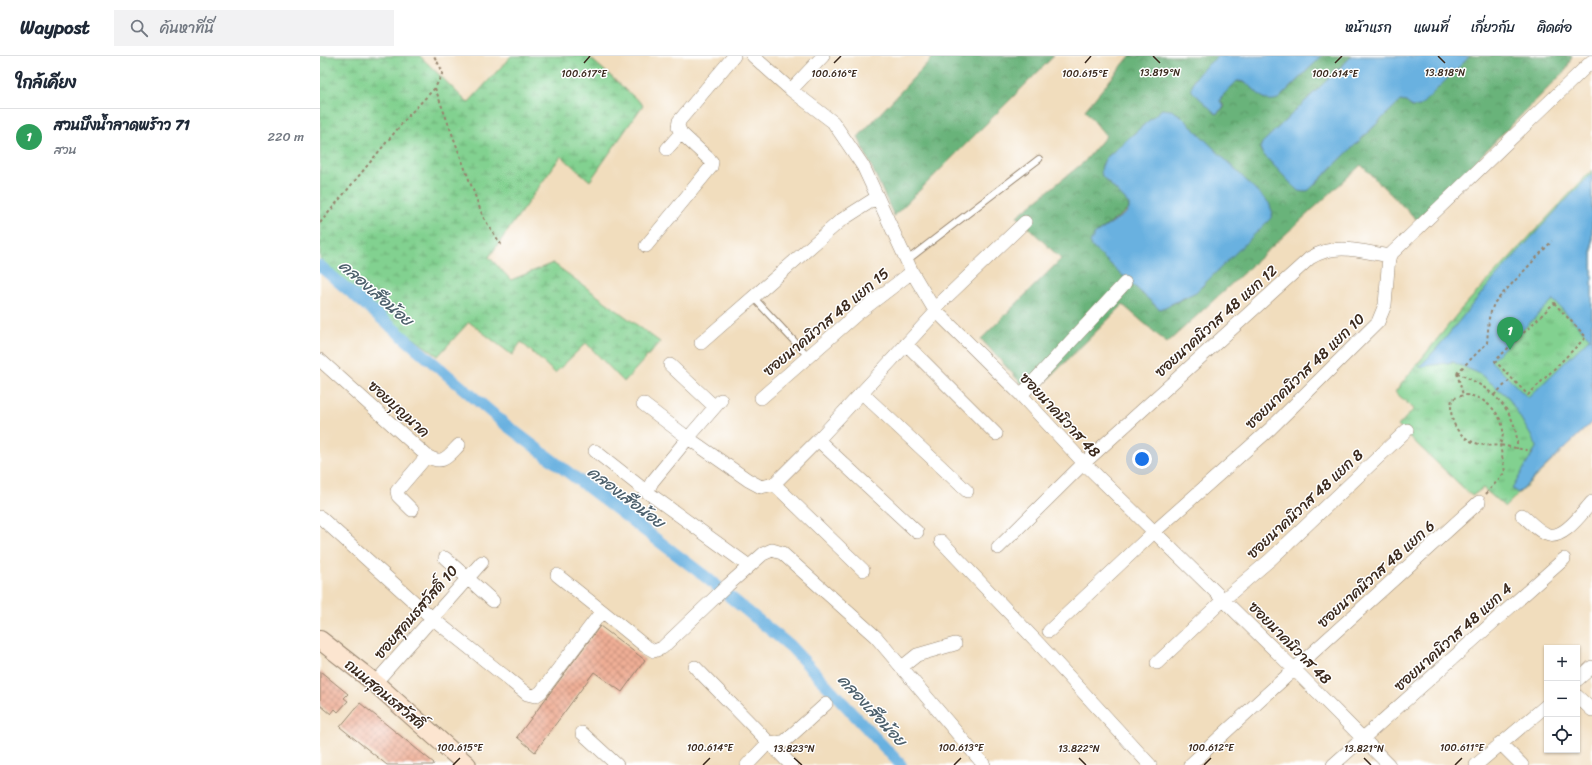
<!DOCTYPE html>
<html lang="th">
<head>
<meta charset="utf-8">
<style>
	:root { --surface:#fff; --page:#f2f2f3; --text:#1f2937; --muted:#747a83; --line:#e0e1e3; --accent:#b45309 }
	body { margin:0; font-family:Sriracha,"Playpen Sans Thai",sans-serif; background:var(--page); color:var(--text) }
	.controls { position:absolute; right:12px; bottom:12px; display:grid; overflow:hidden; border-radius:0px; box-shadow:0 1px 3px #0004 }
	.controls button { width:36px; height:36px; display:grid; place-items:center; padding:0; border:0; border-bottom:1px solid var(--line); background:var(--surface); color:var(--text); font:20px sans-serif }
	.you { position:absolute; left:822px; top:403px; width:14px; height:14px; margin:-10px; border:3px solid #fff; border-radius:50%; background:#1a73e8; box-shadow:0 0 0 6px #1a73e833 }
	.badge { display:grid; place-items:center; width:26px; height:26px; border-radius:50%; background:var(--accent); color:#fff; font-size:13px; font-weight:700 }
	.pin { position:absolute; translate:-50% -33px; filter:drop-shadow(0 1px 2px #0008) }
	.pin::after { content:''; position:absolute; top:21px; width:14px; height:12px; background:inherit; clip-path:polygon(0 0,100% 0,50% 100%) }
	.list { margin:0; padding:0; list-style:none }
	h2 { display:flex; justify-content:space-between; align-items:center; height:52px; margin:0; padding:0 16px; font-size:17px }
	h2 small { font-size:13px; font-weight:400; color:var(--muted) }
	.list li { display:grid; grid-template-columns:26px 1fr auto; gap:12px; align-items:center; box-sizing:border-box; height:56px; padding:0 16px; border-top:1px solid var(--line) }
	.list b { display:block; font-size:15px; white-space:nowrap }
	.list p { margin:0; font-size:13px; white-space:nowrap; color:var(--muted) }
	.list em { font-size:13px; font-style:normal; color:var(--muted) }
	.icon { flex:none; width:22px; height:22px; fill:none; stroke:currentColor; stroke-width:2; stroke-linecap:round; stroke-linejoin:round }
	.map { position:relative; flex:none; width:1272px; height:709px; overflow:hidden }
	header { display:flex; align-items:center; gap:24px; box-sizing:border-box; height:56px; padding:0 20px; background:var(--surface); border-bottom:1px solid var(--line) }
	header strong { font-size:19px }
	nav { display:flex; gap:22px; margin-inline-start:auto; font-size:14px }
	.search { width:280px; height:36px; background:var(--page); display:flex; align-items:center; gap:10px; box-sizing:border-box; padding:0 14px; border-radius:0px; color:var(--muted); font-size:15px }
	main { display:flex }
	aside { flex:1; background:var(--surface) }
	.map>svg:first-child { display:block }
	.forest { fill:url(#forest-crowns); stroke:#526e4c; fill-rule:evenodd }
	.wetland { fill:url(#wetland-marsh); stroke:#5e7e57 }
	.park { fill:url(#park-tufts); stroke:#5e7e57 }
	.water { fill:#69b1e0; stroke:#526e7f; fill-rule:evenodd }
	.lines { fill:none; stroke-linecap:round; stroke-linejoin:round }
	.canal { stroke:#69b1e0; stroke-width:12 }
	.building { fill:url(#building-cross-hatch) }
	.lane-casing { stroke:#96846e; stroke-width:8 }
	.street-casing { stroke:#96846e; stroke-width:14 }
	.secondary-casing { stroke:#96846e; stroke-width:20 }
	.path { stroke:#96846e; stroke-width:2; stroke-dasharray:3 3; stroke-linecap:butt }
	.lane { stroke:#fff; stroke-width:6 }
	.street { stroke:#fff; stroke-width:13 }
	.secondary { stroke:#fce5d0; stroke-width:18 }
	.ticks { fill:none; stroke:#3b2a1e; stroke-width:1.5 }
	.labels { text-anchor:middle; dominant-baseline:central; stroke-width:3; stroke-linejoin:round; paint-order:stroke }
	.street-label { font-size:15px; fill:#3b2a1e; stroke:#fff }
	.water-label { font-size:16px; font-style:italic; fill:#4d606c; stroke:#fff }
	.ticks-label { font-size:10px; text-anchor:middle; fill:#3b2a1e; stroke:#fff; stroke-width:3; stroke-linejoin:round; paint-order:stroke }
</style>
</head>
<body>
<header>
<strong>Waypost</strong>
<div class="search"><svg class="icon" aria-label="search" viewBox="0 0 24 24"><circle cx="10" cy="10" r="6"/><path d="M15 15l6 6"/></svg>ค้นหาที่นี่</div>
<nav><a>หน้าแรก</a><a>แผนที่</a><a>เกี่ยวกับ</a><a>ติดต่อ</a></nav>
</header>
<main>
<aside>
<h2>ใกล้เคียง<small></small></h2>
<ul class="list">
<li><span class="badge" style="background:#2e9e5b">1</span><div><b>สวนบึงน้ำลาดพร้าว 71</b><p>สวน</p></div><em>220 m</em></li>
</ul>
</aside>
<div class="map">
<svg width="1272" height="709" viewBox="0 0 1272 709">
	<defs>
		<pattern id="forest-crowns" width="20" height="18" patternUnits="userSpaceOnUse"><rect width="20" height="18" fill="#69b37a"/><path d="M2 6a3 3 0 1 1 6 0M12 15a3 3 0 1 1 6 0" fill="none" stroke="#589263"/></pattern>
		<pattern id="wetland-marsh" width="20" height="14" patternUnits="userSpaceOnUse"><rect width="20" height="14" fill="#82d190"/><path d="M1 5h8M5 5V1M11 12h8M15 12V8" fill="none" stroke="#6caa75"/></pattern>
		<pattern id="park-tufts" width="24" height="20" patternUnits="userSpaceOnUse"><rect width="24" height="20" fill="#82d190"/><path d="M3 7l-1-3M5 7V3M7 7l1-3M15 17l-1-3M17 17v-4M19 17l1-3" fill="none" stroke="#6caa75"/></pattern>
		<pattern id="building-cross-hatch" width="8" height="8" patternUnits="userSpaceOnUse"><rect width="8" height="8" fill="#efae95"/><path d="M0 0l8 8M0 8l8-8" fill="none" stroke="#c38e79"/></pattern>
	</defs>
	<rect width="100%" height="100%" fill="#fff"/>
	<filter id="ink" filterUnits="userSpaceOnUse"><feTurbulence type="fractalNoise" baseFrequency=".025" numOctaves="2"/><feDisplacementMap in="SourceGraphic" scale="8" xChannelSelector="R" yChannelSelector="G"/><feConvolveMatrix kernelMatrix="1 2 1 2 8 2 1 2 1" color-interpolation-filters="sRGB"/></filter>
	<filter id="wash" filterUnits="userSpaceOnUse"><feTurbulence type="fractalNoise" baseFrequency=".012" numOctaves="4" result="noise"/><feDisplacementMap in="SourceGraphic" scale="16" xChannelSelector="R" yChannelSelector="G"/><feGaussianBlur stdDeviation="0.9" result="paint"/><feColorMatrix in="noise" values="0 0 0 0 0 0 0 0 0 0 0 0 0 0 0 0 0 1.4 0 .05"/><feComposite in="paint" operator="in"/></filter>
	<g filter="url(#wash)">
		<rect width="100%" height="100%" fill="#f1ddbd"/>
		<path class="forest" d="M614 0H734L574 160 538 81Z
			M810 0H898L873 24 896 58 904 52V49L900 45 901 41 917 25 929 28 944 43H958L1002 0H1032L942 87 940 92 942 97 978 134 984 136 989 134 1080 45 1086 46 1092 51 1100 50 1150 0H1252L1246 14 1097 164 1041 109 847 287 803 249 712 339 661 283 741 203 697 160 764 106 786 80 765 54ZM842 53 884 229 867 241 841 253 838 252 772 191 774 179 809 153V148L782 120V109L786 102Z"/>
		<path class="wetland" d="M0 0H100L148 47 191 0H268L323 49 270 125 241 100 169 201 191 224 233 207 340 286 304 326 266 287 235 317 201 286 192 299 149 266 118 300 71 266 0 203Z"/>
		<path class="park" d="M1272 114V365L1185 451 1163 432 1152 440 1078 370 1094 353 1075 336 1142 252Z"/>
		<path class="water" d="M898 0H1002L958 43C939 50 935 25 917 25L901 41 900 45 904 51 896 58 872 35C870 21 888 9 898 0Z
			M1032 0H1150L1100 50 1092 51 1086 46 1080 45 989 134 984 136 978 135 942 97 940 92 942 87Z
			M842 53 851 54 860 59 949 147 952 155 951 162 876 236 841 253 838 252 772 191 770 187 774 179 806 157 809 153V148L782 120C780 113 782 109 786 102Z
			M1272 117V366L1198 437 1192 433 1217 390 1188 341 1160 318 1133 306 1099 311C1122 289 1140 263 1160 239 1196 197 1234 157 1272 117ZM1233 244 1270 282 1208 342 1171 305Z"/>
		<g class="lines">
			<path class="canal" d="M0 210 186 369 382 518 470 590 581 709"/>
		</g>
		<g id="blocks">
			<path class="building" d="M280 570 325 604 302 636 274 616 215 696 197 681Z
				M0 615 28 638 24 642 28 645 18 656 15 653 11 658 0 649Z
				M40 647 114 707 113 709H67L20 671Z"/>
		</g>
	</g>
	<g filter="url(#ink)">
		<use href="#blocks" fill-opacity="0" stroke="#96846e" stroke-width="1"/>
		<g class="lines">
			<g class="lane-casing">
				<path id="lane" d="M586 205 719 103
					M433 241 488 300"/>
			</g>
			<g class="street-casing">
				<path id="street" d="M433 0 471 34 513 66 543 110 592 216 614 253 701 339 764 407 974 613 1069 709
					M471 34 503 0
					M347 93 361 77
					M326 190 391 111 392 106 389 103 361 77 358 71 359 65 414 0
					M614 253 705 166
					M381 287 520 165 556 142
					M586 288 676 378
					M0 304 107 400C123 410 128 400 139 389
					M350 309 395 351
					M542 337 647 435
					M701 339 805 227
					M441 342 537 258 592 216
					M323 348 368 382 401 344
					M498 384 597 476
					M275 395 327 436 429 510
					M454 428 543 514
					M327 436 332 426 368 382 428 424 441 431 454 428 498 384 616 256
					M92 454 78 440 77 435 107 400
					M1202 459C1209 465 1217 474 1226 478 1242 486 1262 457 1272 446
					M0 461 112 562 207 638 215 640 221 636 282 555 325 590 334 595 342 592 408 529 443 498 452 494 462 497 556 581 664 709
					M621 485 718 587 830 709
					M678 492 764 407 990 202C1016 186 1040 195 1069 200
					M125 502 173 545
					M237 519 282 555
					M729 575 834 476 950 373 1058 266 1065 249 1069 200 1272 5
					M837 607 903 544 951 503 1087 374
					M375 611 471 709
					M582 611 597 599 635 588
					M1257 624 1272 611
					M55 627 162 506
					M1257 640 1272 654
					M262 677 297 709
					M449 686 457 687 465 685 506 648
					M1180 687 1202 709
					M427 709 449 686
					M870 709C965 620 1063 534 1159 446
					M1013 709 1244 503
					M1156 709 1227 649"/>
			</g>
			<g class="secondary-casing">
				<path id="secondary" d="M0 584 55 627 147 709"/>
			</g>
			<path class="path" d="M115 32 163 161 182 190
				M0 167 89 59 115 32 123 16 114 0
				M1234 247 1266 281 1208 339 1175 305Z
				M1137 317 1167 287 1169 262 1174 247 1232 185
				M1137 317C1170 331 1199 354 1197 393
				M1137 317 1143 339
				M1174 339 1192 322
				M1166 438 1185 416 1180 389C1150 393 1126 375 1132 343 1135 342 1140 340 1144 339 1162 338 1184 358 1183 377 1183 381 1181 385 1180 389L1211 395"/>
			<use href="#lane" class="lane"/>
			<use href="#street" class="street"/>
			<use href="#secondary" class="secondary"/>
		</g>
	</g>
	<path class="ticks" d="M833 0 840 7M1118 0 1125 7M264 7 270 0M514 7 521 0M765 7 771 0M1015 7 1022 0M474 702 482 709M759 702 766 709M1044 702 1051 709M133 709 140 702M383 709 390 702M634 709 641 702M884 709 891 702M1135 709 1142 702"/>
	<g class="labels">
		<g class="street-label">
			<text transform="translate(896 265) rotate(-42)">ซอยนาคนิวาส 48 แยก 12</text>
			<text transform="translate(506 266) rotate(-40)">ซอยนาคนิวาส 48 แยก 15</text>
			<text transform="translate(985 315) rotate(-44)">ซอยนาคนิวาส 48 แยก 10</text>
			<text transform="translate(79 353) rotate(42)">ซอยบุญนาค</text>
			<text transform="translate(740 359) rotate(47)">ซอยนาคนิวาส 48</text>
			<text transform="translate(985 448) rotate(-43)">ซอยนาคนิวาส 48 แยก 8</text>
			<text transform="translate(1056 518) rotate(-42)">ซอยนาคนิวาส 48 แยก 6</text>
			<text transform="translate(96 556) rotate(-49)">ซอยสุคนธสวัสดิ์ 10</text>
			<text transform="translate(1133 581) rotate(-42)">ซอยนาคนิวาส 48 แยก 4</text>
			<text transform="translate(970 587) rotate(45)">ซอยนาคนิวาส 48</text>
			<text transform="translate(65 638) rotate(40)">ถนนสุคนธสวัสดิ์</text>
		</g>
		<g class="water-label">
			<text transform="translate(56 237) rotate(41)">คลองเสือน้อย</text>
			<text transform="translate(306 441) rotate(37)">คลองเสือน้อย</text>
			<text transform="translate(552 654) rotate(47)">คลองเสือน้อย</text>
		</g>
	</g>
	<g class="ticks-label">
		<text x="840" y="20">13.819°N</text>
		<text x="1125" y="20">13.818°N</text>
		<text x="264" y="21">100.617°E</text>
		<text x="514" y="21">100.616°E</text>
		<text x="765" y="21">100.615°E</text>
		<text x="1015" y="21">100.614°E</text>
		<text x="140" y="695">100.615°E</text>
		<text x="390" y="695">100.614°E</text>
		<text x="641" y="695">100.613°E</text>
		<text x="891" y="695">100.612°E</text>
		<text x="1142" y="695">100.611°E</text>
		<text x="474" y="696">13.823°N</text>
		<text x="759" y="696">13.822°N</text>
		<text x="1044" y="696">13.821°N</text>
	</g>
</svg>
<div class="controls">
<button>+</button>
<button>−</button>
<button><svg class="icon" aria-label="locate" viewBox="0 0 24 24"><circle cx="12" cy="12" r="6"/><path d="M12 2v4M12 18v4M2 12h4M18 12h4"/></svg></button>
</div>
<div class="you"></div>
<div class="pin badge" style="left:1190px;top:294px;background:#2e9e5b">1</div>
</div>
</main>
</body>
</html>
